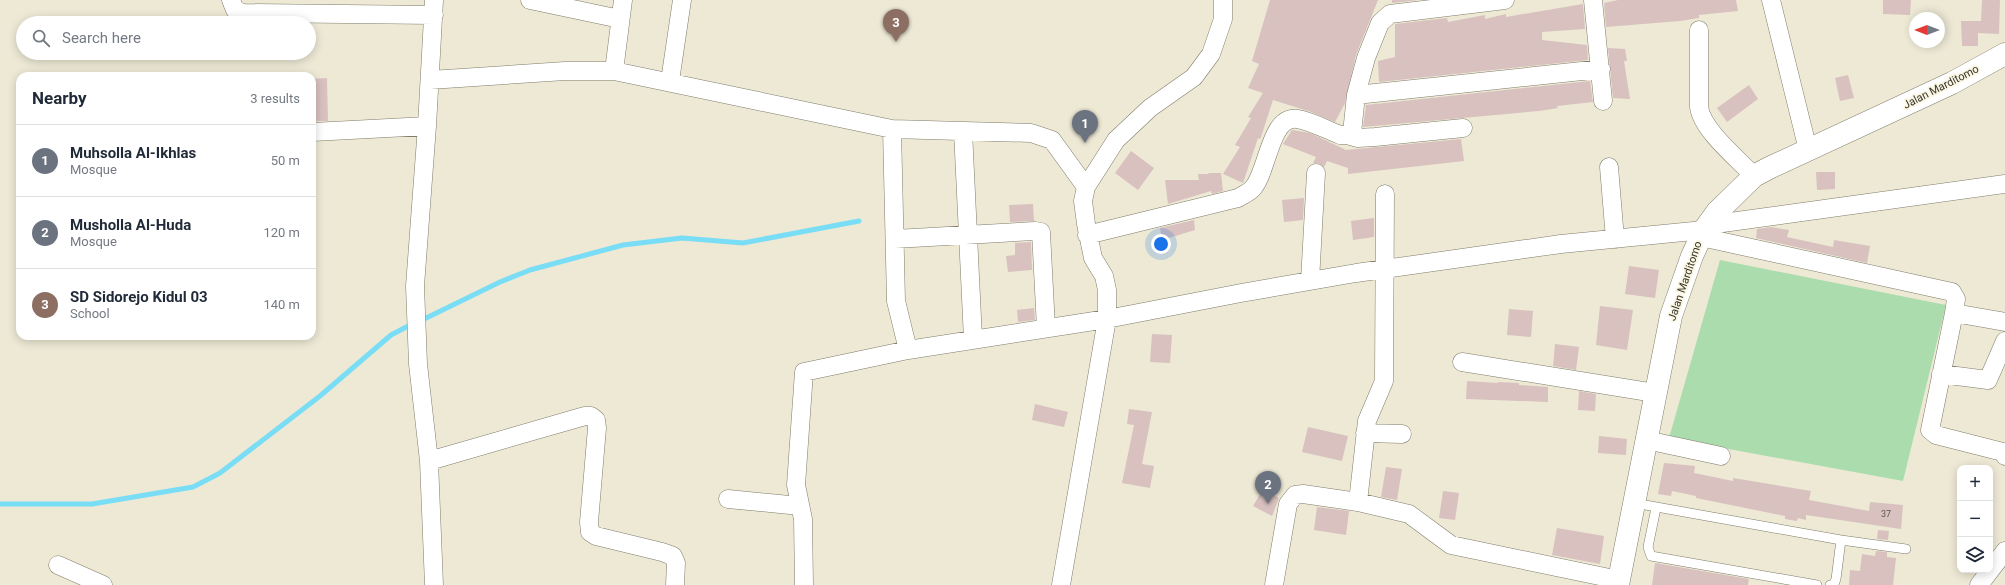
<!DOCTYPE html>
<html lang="en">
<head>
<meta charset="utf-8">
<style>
	:root { --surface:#fff; --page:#f2f2f3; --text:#1f2937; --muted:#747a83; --line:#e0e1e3; --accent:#b5233e }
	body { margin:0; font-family:Roboto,sans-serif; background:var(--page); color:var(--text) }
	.controls { position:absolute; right:12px; bottom:12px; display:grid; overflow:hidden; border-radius:8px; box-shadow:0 2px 10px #0003 }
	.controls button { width:36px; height:36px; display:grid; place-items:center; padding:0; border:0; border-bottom:1px solid var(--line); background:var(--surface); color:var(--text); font:20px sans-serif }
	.compass { position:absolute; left:1909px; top:12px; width:36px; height:36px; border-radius:50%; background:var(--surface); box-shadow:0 2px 10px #0003; rotate:270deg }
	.you { position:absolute; left:1161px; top:244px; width:14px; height:14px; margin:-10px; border:3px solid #fff; border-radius:50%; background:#1a73e8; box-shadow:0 0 0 6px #1a73e833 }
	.badge { display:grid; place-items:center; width:26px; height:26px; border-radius:50%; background:var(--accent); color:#fff; font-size:13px; font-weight:700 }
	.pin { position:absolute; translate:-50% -33px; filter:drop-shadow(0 1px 2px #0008) }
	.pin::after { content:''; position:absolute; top:21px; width:14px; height:12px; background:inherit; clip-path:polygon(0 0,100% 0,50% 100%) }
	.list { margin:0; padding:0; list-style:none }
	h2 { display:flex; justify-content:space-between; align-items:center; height:52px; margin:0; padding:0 16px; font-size:17px }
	h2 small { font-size:13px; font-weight:400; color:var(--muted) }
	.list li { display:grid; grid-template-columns:26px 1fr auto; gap:12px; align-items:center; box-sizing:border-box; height:72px; padding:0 16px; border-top:1px solid var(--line) }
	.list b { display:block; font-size:15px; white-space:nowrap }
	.list p { margin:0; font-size:13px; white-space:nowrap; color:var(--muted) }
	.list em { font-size:13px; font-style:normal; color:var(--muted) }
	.icon { flex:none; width:22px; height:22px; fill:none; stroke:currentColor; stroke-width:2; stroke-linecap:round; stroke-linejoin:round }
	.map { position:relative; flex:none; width:2005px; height:585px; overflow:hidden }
	.search { position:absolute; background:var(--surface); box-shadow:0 2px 10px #0003; left:16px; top:16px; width:300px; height:44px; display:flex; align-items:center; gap:10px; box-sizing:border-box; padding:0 14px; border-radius:22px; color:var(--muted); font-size:15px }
	.panel { position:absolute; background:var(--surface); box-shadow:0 2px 10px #0003; left:16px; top:72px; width:300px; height:268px; border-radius:12px }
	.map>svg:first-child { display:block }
	.green { fill:#abdcad }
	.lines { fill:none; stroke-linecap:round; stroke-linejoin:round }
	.stream { stroke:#79ddf6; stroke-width:5 }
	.building { fill:#d8c1bf }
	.lane-casing { stroke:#7f7c6a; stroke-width:10 }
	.street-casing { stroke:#7f7c6a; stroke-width:19 }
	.secondary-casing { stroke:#7f7c6a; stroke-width:23 }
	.lane { stroke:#fff; stroke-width:9 }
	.street { stroke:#fff; stroke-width:18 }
	.secondary { stroke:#fff; stroke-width:22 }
	.labels { text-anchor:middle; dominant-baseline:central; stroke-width:3.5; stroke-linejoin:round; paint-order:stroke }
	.number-label { font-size:9px; fill:#5f5852 }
	.street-label { font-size:11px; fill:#37352d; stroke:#faf6e2 }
</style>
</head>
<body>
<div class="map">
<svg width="2005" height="585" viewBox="0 0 2005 585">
	<rect width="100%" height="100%" fill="#ede9d5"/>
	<path class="green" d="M1720 260 1946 305 1903 481 1669 438Z"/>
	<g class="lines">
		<path class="stream" d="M420 321 500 282 530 270 623 245 682 238 743 243 859 221
			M0 504H92L193 487 220 473 320 396 391 335 412 324"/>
	</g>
	<path class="building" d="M1270 0H1378L1356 55 1345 103 1335 122 1311 112 1273 100 1261 137 1260 139 1258 138 1243 183 1223 174 1240 147 1235 145 1251 118 1248 117 1263 93 1248 88 1259 64 1252 61Z
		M1392 0H1418L1392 3Z
		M1618 0H1736L1738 11 1699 15V18L1680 21 1606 27 1604 3Z
		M1883 0H1911L1910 15 1883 14Z
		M1982 0H2000L1999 34 1978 33V46H1962L1961 21H1981Z
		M1583 4 1585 29 1542 32V40L1587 45 1588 60 1379 82 1378 61 1395 57V24L1447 18 1448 22 1485 15V19L1506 14V17Z
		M1608 48 1625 49 1627 61H1624L1630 99 1613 98Z
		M1848 75 1854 98 1840 101 1835 78Z
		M327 78 328 121H312V79Z
		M1590 81 1593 102 1557 106 1558 108 1539 111 1363 127 1366 105Z
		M1749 85 1758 99 1727 122 1717 108Z
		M1292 130 1310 133 1346 150 1461 139 1464 161 1348 174V168L1327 161 1324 167 1317 163H1313L1316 157 1283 144Z
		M1131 151 1154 168 1138 190 1115 173Z
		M1816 172H1835V189L1817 190Z
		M1208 173H1221L1223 191 1212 194 1211 191 1168 204 1165 180H1199L1198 174H1209Z
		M1304 198 1303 220 1284 222 1282 200Z
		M1033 204 1034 221 1010 222 1009 205Z
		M1374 218V237L1353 240 1351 221Z
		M1194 220 1195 230 1162 240 1160 228Z
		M1771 227 1789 230 1787 237 1833 247 1834 240 1870 246 1867 263 1756 238 1757 229Z
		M1031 242 1032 270 1008 272 1006 256 1015 255V243Z
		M1629 266 1659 270 1655 298 1625 294Z
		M1600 306 1633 310 1627 350 1596 345Z
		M1034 308 1035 320 1018 322 1017 310Z
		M1509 309 1533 311 1531 337 1507 335Z
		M1152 334 1172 335 1170 363 1150 362Z
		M1555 344 1579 347 1576 370 1553 366Z
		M1467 381 1498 383V382L1519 383V385L1548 387V402L1466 399Z
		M1579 391 1596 394 1595 411 1578 410Z
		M1035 404 1068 412 1064 427 1032 420Z
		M1129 409 1152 412 1142 464 1154 466 1150 488 1122 483 1134 425 1127 424Z
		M1308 427 1348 436 1342 461 1302 452Z
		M1599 436 1627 439 1626 455 1598 453Z
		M1664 463 1695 466 1694 473 1733 481V478L1811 491 1809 500 1869 511 1870 502 1903 505 1901 529 1806 515V520L1798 518 1797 521 1785 519V516L1696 498V496L1672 491 1671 496 1658 494Z
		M1386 467 1402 469 1397 500 1381 497Z
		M1263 489 1279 498 1272 516 1253 506Z
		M1443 491 1459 493 1455 520 1439 518Z
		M1317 507 1349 511 1346 535 1314 530Z
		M1557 528 1604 536 1600 564 1552 555Z
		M1878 530 1889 531 1888 540 1877 539Z
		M1876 551 1887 552V557L1896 558 1893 585H1849L1850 570 1860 571 1862 554 1875 556Z
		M1655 563 1749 579 1748 585H1652Z"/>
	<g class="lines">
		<g class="lane-casing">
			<path id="lane" d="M1634 503 1841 540 1906 549
				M1656 508 1648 547 1651 556 1817 585
				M1830 585 1834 584 1836 579 1841 540"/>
		</g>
		<g class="street-casing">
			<path id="street" d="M231 0 235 10 243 13 434 15
				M434 0 427 126 415 286 418 364 429 461 434 585
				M530 0 620 19
				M1593 0 1603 101
				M1771 0 1808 150
				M1699 30V107C1702 130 1738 159 1754 176
				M614 71 623 0
				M430 80 565 71H614L892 129 1031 133 1052 140 1086 187
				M670 81 682 0
				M1356 95 1601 69
				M892 129 896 301 908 350 1107 319 1241 293 1356 273 1561 244 1704 230
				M963 131 973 339
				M312 132 427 126
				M1347 135 1358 138 1375 137 1463 128
				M1609 167 1615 239
				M1708 225 2005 184
				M1087 235 1238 198C1243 195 1250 192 1253 188 1268 171 1270 115 1297 119 1311 121 1327 130 1340 135H1347L1352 133 1356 95 1366 58 1380 23 1390 14 1505 0
				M1701 237 1952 292 1956 299 1954 313 1930 430 1936 435 2003 452 2005 456
				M895 239 1035 231 1041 232 1046 328
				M1310 281 1316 173
				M1954 313 2005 322
				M1462 362 1655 393
				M1941 374 1988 380 2005 341
				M1365 433 1402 434
				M1646 440 1721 456
				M429 461 585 416H591L596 420 597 428 589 522 590 532 596 536 662 552 673 556 676 563 675 585
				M728 499 800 506
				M1358 502 1367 421 1384 381 1385 194
				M58 565 103 585
				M804 585 803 519 796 485 804 372 908 350
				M1061 585 1107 319V290L1104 276 1093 258 1086 224 1083 201 1086 187 1116 140 1150 108 1194 77 1211 54 1223 19V0
				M1274 585 1288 504 1295 495 1303 494 1358 502 1409 514 1451 545 1619 580
				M1979 585 2005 551"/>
		</g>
		<g class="secondary-casing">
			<path id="secondary" d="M1618 585 1671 316 1692 256 1704 230 1717 212 1754 176 1769 168 1952 83 2005 54"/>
		</g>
		<use href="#lane" class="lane"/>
		<use href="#street" class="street"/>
		<use href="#secondary" class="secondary"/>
	</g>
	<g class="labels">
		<g class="number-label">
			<text x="1886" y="514">37</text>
		</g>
		<g class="street-label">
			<text transform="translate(1941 87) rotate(-27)">Jalan Marditomo</text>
			<text transform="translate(1685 281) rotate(-71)">Jalan Marditomo</text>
		</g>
	</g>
</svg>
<div class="controls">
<button>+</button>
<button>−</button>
<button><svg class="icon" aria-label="layers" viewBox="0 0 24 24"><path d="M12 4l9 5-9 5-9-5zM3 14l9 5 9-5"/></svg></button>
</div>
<svg class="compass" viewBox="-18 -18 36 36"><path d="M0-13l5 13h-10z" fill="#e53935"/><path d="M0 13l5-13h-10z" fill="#747a83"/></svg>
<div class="you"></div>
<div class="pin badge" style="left:1085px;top:143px;background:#6b7280">1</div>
<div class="pin badge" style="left:1268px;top:504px;background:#6b7280">2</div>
<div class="pin badge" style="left:896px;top:42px;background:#8d6e63">3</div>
<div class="search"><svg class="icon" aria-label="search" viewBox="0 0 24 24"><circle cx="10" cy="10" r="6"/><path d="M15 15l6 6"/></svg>Search here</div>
<section class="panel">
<h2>Nearby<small>3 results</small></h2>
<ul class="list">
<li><span class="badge" style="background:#6b7280">1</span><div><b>Muhsolla Al-Ikhlas</b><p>Mosque</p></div><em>50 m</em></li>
<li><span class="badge" style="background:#6b7280">2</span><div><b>Musholla Al-Huda</b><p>Mosque</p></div><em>120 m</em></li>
<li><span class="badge" style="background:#8d6e63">3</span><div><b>SD Sidorejo Kidul 03</b><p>School</p></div><em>140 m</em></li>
</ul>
</section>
</div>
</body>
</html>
